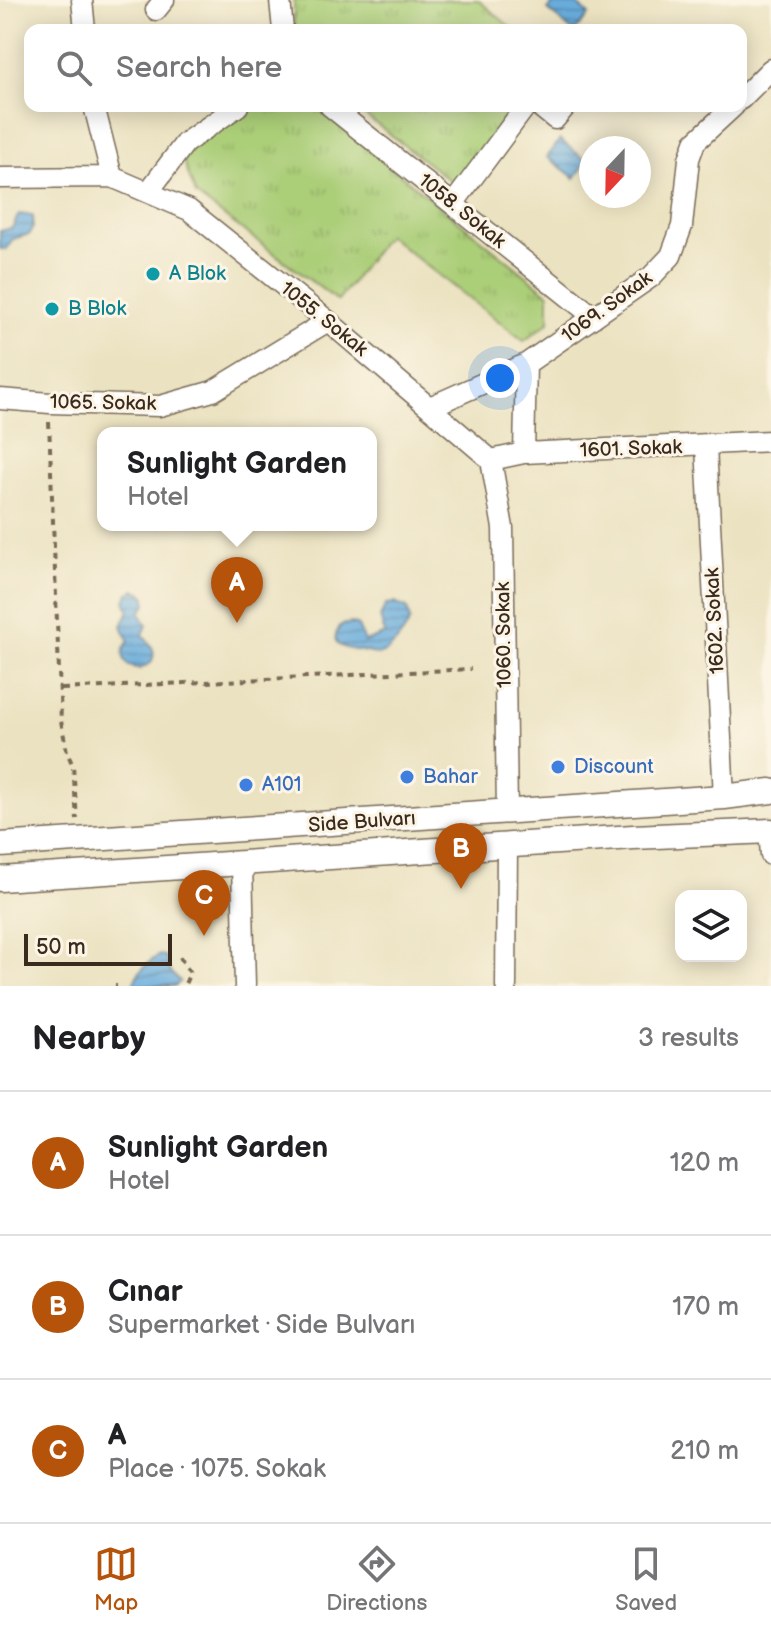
<!DOCTYPE html>
<html lang="en">
<head>
<meta charset="utf-8">
<style>
	:root { --surface:#fff; --page:#f2f2f2; --text:#202124; --muted:#757577; --line:#e0e0e0; --accent:#b45309 }
	body { margin:0; font-family:"Balsamiq Sans",sans-serif; background:var(--page); color:var(--text) }
	.controls { position:absolute; right:24px; bottom:24px; display:grid; overflow:hidden; border-radius:16px; box-shadow:0 4px 20px #0003 }
	.controls button { width:72px; height:72px; display:grid; place-items:center; padding:0; border:0; border-bottom:2px solid var(--line); background:var(--surface); color:var(--text); font:40px sans-serif }
	.compass { position:absolute; left:579px; top:136px; width:72px; height:72px; border-radius:50%; background:var(--surface); box-shadow:0 4px 20px #0003; rotate:202deg }
	.scale { position:absolute; left:24px; bottom:20px; width:148px; box-sizing:border-box; padding-left:8px; border:4px solid #3b2a1e; border-top:0; font-size:22px; line-height:28px; white-space:nowrap; color:#3b2a1e; -webkit-text-stroke:6px #fcf5e5; paint-order:stroke }
	.you { position:absolute; left:500px; top:378px; width:28px; height:28px; margin:-20px; border:6px solid #fff; border-radius:50%; background:#1a73e8; box-shadow:0 0 0 12px #1a73e833 }
	.badge { display:grid; place-items:center; width:52px; height:52px; border-radius:50%; background:var(--accent); color:#fff; font-size:26px; font-weight:700 }
	.pin { position:absolute; translate:-50% -66px; filter:drop-shadow(0 2px 4px #0008) }
	.pin::after { content:''; position:absolute; top:42px; width:28px; height:24px; background:inherit; clip-path:polygon(0 0,100% 0,50% 100%) }
	.popup { position:absolute; left:97px; top:427px; width:280px; height:104px; box-sizing:border-box; display:grid; place-content:center; border-radius:16px; background:var(--surface); filter:drop-shadow(0 2px 6px #0005); font-size:26px; white-space:nowrap; color:var(--muted) }
	.popup b { font-size:30px; color:var(--text) }
	.popup::after { content:''; position:absolute; left:50%; top:100%; margin-left:-16px; border:16px solid transparent; border-top-color:var(--surface) }
	.list { margin:0; padding:0; list-style:none }
	h2 { display:flex; justify-content:space-between; align-items:center; height:104px; margin:0; padding:0 32px; font-size:34px }
	h2 small { font-size:26px; font-weight:400; color:var(--muted) }
	.list li { display:grid; grid-template-columns:52px 1fr auto; gap:24px; align-items:center; box-sizing:border-box; height:144px; padding:0 32px; border-top:2px solid var(--line) }
	.list b { display:block; font-size:30px; white-space:nowrap }
	.list p { margin:0; font-size:26px; white-space:nowrap; color:var(--muted) }
	.list em { font-size:26px; font-style:normal; color:var(--muted) }
	.icon { flex:none; width:44px; height:44px; fill:none; stroke:currentColor; stroke-width:2; stroke-linecap:round; stroke-linejoin:round }
	.map { position:relative; flex:none; width:771px; height:986px; overflow:hidden }
	.search { position:absolute; background:var(--surface); box-shadow:0 4px 20px #0003; left:24px; right:24px; top:24px; height:88px; display:flex; align-items:center; gap:20px; box-sizing:border-box; padding:0 28px; border-radius:16px; color:var(--muted); font-size:30px }
	.sheet { height:536px; background:var(--surface) }
	nav { display:flex; justify-content:space-around; align-items:center; box-sizing:border-box; height:112px; border-top:2px solid var(--line); background:var(--surface); font-size:22px; color:var(--muted) }
	nav a { display:grid; justify-items:center; gap:4px }
	nav .on { color:var(--accent) }
	.map>svg:first-child { display:block }
	.grass { fill:url(#grass-tufts); stroke:#737c4b; stroke-width:2 }
	.water { fill:url(#water-rules); stroke:#516b7d; stroke-width:2 }
	.lines { fill:none; stroke-linecap:round; stroke-linejoin:round }
	.minor-casing { stroke:#796a57; stroke-width:23 }
	.major-casing { stroke:#796a57; stroke-width:27 }
	.path { stroke:#796a57; stroke-width:4; stroke-dasharray:6 6; stroke-linecap:butt }
	.minor { stroke:#fff; stroke-width:20 }
	.major { stroke:#fff; stroke-width:24 }
	.culture-dot { fill:#0f9aa8; stroke:#fcf5e5; stroke-width:3 }
	.shop-dot { fill:#3f7fe0; stroke:#fcf5e5; stroke-width:3 }
	.labels { text-anchor:middle; dominant-baseline:central; stroke-width:6; stroke-linejoin:round; paint-order:stroke }
	.street-label { font-size:20px; fill:#3b2a1e; stroke:#fcf5e5 }
	.culture-label { font-size:20px; fill:#0d838f; stroke:#fcf5e5; text-anchor:start }
	.shop-label { font-size:20px; fill:#366cbe; stroke:#fcf5e5; text-anchor:start }
</style>
</head>
<body>
<div class="map">
<svg width="771" height="986" viewBox="0 0 771 986">
	<defs>
		<pattern id="grass-tufts" width="24" height="20" patternUnits="userSpaceOnUse" patternTransform="scale(2)"><rect width="24" height="20" fill="#abce78"/><path d="M3 7l-1-3M5 7V3M7 7l1-3M15 17l-1-3M17 17v-4M19 17l1-3" fill="none" stroke="#94b167"/></pattern>
		<pattern id="water-rules" width="6" height="5" patternUnits="userSpaceOnUse" patternTransform="scale(2)"><rect width="6" height="5" fill="#67acdc"/><path d="M0 2.5h6" fill="none" stroke="#568cb2"/></pattern>
	</defs>
	<rect width="100%" height="100%" fill="#fcf5e5"/>
	<filter id="ink" filterUnits="userSpaceOnUse"><feTurbulence type="fractalNoise" baseFrequency=".0125" numOctaves="2"/><feDisplacementMap in="SourceGraphic" scale="16" xChannelSelector="R" yChannelSelector="G"/><feConvolveMatrix kernelMatrix="1 2 1 2 8 2 1 2 1" color-interpolation-filters="sRGB"/></filter>
	<filter id="wash" filterUnits="userSpaceOnUse"><feTurbulence type="fractalNoise" baseFrequency=".006" numOctaves="4" result="noise"/><feDisplacementMap in="SourceGraphic" scale="32" xChannelSelector="R" yChannelSelector="G"/><feGaussianBlur stdDeviation="1.8" result="paint"/><feColorMatrix in="noise" values="0 0 0 0 0 0 0 0 0 0 0 0 0 0 0 0 0 1.4 0 .05"/><feComposite in="paint" operator="in"/></filter>
	<g filter="url(#wash)">
		<rect width="100%" height="100%" fill="#ebe2c1"/>
		<path class="grass" d="M294 0H478L514 30H294Z
			M251 106H315L549 294V322L524 341 387 235 338 301 196 195 183 160 189 149Z
			M353 106H513L456 185Z"/>
		<path class="water" d="M557 0H572L589 15 576 30H571L548 10Z
			M560 140 587 161 575 178 547 157Z
			M19 214 33 216V227L30 234 13 239 7 249H0V231L12 228Z
			M134 590 141 592 146 597V604L140 613 147 625 143 635C150 645 158 650 151 663L140 669 129 666C121 658 122 649 129 641L122 626 129 610 125 601 128 594Z
			M394 603 407 608 410 621C406 631 392 651 380 654 374 655 373 653 367 652 353 649 323 650 341 625L352 623 358 626 365 642 385 634 380 617 386 605Z
			M160 955 165 956 170 972 180 981 176 986H133C134 975 150 960 160 955Z"/>
	</g>
	<g filter="url(#ink)">
		<g class="lines">
			<g class="minor-casing">
				<path id="minor" d="M82 0 85 30
					M280 0 283 30
					M156 10 164 0
					M741 99 771 69
					M94 106 112 177
					M330 106 594 317
					M539 106 555 119 566 106
					M0 178 112 177 189 210 328 321 491 460
					M149 191 185 143 238 106
					M453 204 526 106
					M0 399 50 403 160 406 213 391 328 321
					M430 407 526 364 651 277 671 256 682 226 689 159 695 142 734 106
					M706 446 724 797
					M524 453 526 364
					M491 460 503 528 507 812
					M491 460 524 453 771 441
					M769 831 771 855
					M242 864 245 986
					M506 986 507 846"/>
			</g>
			<g class="major-casing">
				<path id="major" d="M0 845 724 797 771 791
					M0 879 633 837 771 831"/>
			</g>
			<path class="path" d="M49 422 61 721 67 752 73 766 77 819
				M62 689 471 669
				M180 957 190 973 184 986
				M115 986H117"/>
			<use href="#minor" class="minor"/>
			<use href="#major" class="major"/>
		</g>
	</g>
	<g class="culture-dot">
		<circle cx="153" cy="274" r="8"/>
		<circle cx="52" cy="309" r="8"/>
	</g>
	<g class="shop-dot">
		<circle cx="558" cy="767" r="8"/>
		<circle cx="407" cy="777" r="8"/>
		<circle cx="246" cy="785" r="8"/>
	</g>
	<g class="labels">
		<g class="street-label">
			<text transform="translate(462 211) rotate(39)">1058. Sokak</text>
			<text transform="translate(607 307) rotate(-36)">1069. Sokak</text>
			<text transform="translate(324 319) rotate(39)">1055. Sokak</text>
			<text transform="translate(103 403) rotate(1)">1065. Sokak</text>
			<text transform="translate(631 449) rotate(-2)">1601. Sokak</text>
			<text transform="translate(715 621) rotate(-93)">1602. Sokak</text>
			<text transform="translate(504 635) rotate(-91)">1060. Sokak</text>
			<text transform="translate(362 822) rotate(-4)">Side Bulvarı</text>
		</g>
		<g class="culture-label">
			<text x="169" y="274">A Blok</text>
			<text x="68" y="309">B Blok</text>
		</g>
		<g class="shop-label">
			<text x="574" y="767">Discount</text>
			<text x="423" y="777">Bahar</text>
			<text x="262" y="785">A101</text>
		</g>
	</g>
</svg>
<div class="controls">
<button><svg class="icon" aria-label="layers" viewBox="0 0 24 24"><path d="M12 4l9 5-9 5-9-5zM3 14l9 5 9-5"/></svg></button>
</div>
<svg class="compass" viewBox="-18 -18 36 36"><path d="M0-13l5 13h-10z" fill="#e53935"/><path d="M0 13l5-13h-10z" fill="#757577"/></svg>
<div class="scale">50 m</div>
<div class="you"></div>
<div class="pin badge" style="left:237px;top:623px">A</div>
<div class="popup"><b>Sunlight Garden</b>Hotel</div>
<div class="pin badge" style="left:461px;top:889px">B</div>
<div class="pin badge" style="left:204px;top:936px">C</div>
<div class="search"><svg class="icon" aria-label="search" viewBox="0 0 24 24"><circle cx="10" cy="10" r="6"/><path d="M15 15l6 6"/></svg>Search here</div>
</div>
<section class="sheet">
<h2>Nearby<small>3 results</small></h2>
<ul class="list">
<li><span class="badge">A</span><div><b>Sunlight Garden</b><p>Hotel</p></div><em>120 m</em></li>
<li><span class="badge">B</span><div><b>Cınar</b><p>Supermarket · Side Bulvarı</p></div><em>170 m</em></li>
<li><span class="badge">C</span><div><b>A</b><p>Place · 1075. Sokak</p></div><em>210 m</em></li>
</ul>
</section>
<nav>
<a class="on"><svg class="icon" aria-label="map" viewBox="0 0 24 24"><path d="M3 6l6-2 6 2 6-2v14l-6 2-6-2-6 2zM9 4v14M15 6v14"/></svg>Map</a>
<a><svg class="icon" aria-label="directions" viewBox="0 0 24 24"><path d="M12 3l9 9-9 9-9-9zM9 14v-3h6M13 9l2 2-2 2"/></svg>Directions</a>
<a><svg class="icon" aria-label="saved" viewBox="0 0 24 24"><path d="M7 4h10v16l-5-4-5 4z"/></svg>Saved</a>
</nav>
</body>
</html>
